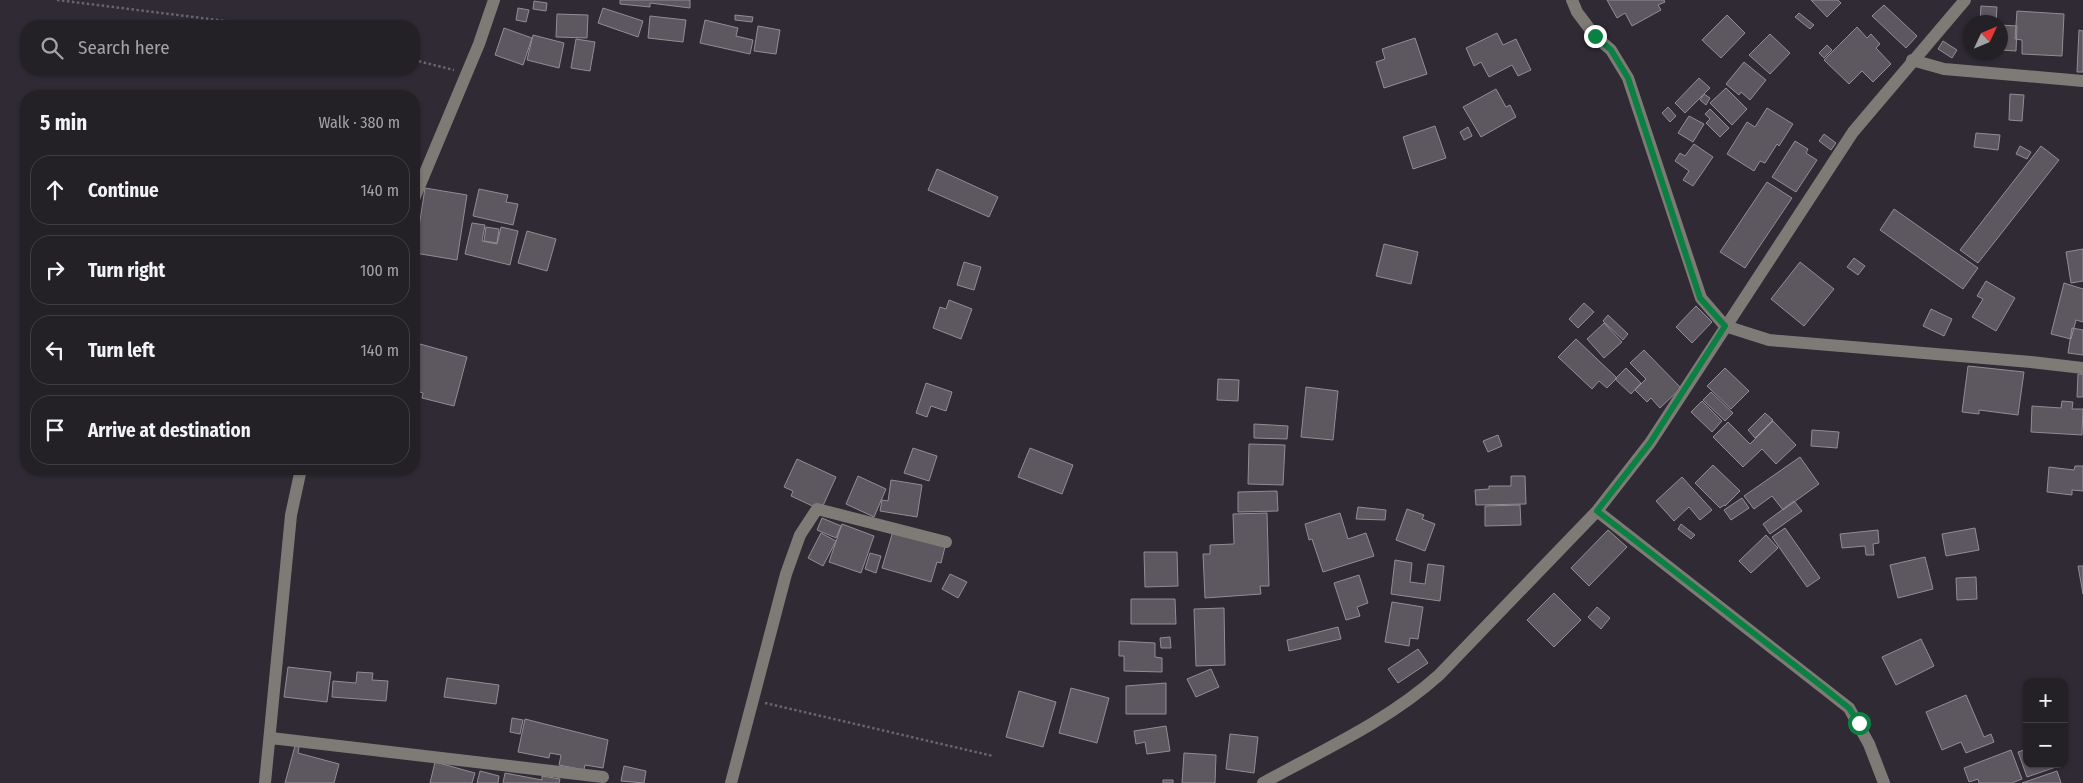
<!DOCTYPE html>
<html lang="en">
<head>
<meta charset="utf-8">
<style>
	:root { --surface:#232026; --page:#2f2d32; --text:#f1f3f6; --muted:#a3a3a7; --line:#403e43 }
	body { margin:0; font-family:"Fira Sans Condensed",sans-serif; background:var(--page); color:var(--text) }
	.controls { position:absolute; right:15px; bottom:15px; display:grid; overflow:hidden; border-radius:10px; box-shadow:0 1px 4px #0004 }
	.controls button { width:45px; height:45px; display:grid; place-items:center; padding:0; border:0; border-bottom:1px solid var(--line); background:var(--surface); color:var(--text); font:25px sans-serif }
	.compass { position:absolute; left:1963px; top:15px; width:45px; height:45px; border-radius:50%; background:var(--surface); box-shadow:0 1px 4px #0004; rotate:46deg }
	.stop { position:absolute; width:15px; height:15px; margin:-11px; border:4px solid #0b8043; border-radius:50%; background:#fff }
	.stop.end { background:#0b8043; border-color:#fff; box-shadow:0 1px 5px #0008 }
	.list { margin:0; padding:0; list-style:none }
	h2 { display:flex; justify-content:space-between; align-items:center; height:65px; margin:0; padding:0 20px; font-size:21px }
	h2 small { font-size:16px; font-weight:400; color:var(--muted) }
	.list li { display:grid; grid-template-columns:32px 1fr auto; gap:15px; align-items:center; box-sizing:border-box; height:70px; margin:0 10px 10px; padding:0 10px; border:1px solid var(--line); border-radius:20px }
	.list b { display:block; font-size:19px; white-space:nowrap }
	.list em { font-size:16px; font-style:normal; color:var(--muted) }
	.icon { flex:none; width:28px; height:28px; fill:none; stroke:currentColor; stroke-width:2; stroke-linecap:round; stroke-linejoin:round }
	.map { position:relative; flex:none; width:2083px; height:783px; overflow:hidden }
	.search { position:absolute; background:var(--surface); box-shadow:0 1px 4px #0004; left:20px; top:20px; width:400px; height:55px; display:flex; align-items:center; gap:12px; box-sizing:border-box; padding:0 18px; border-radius:20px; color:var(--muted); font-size:19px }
	.panel { position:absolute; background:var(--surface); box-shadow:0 1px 4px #0004; left:20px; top:90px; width:400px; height:385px; border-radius:20px }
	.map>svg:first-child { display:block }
	.building { fill:#5d5760; stroke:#928c95 }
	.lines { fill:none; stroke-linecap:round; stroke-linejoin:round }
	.path { stroke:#69656d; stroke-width:2.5; stroke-dasharray:2.5 2.5; stroke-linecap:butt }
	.minor { stroke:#7e7b77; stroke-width:12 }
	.route { stroke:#0b8043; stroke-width:6 }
</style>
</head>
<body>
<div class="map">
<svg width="2083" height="783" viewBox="0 0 2083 783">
	<rect width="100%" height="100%" fill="#2f2a33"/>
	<path class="building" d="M620 0H690V8L650 3V7L620 4Z
		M1607 0H1664L1665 2 1658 5 1661 10 1632 26 1625 13 1617 18Z
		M1811 0H1838L1841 3 1827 17Z
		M534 1 547 3 546 11 533 9Z
		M1884 5 1917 36 1906 48 1872 16Z
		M1981 6 1997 7 1996 22H1980Z
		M518 8 529 10 526 22 516 20Z
		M603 8 643 21 638 37 598 23Z
		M2017 11 2064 14 2062 56 2022 54V40L2015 39Z
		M1799 13 1814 25 1810 29 1795 17Z
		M557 14 588 15 587 38 556 37Z
		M735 15 753 17 752 22 735 20Z
		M1727 15 1745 33 1721 58 1702 40Z
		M650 16 686 20 683 42 648 38Z
		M705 20 738 28 736 36 753 40 750 54 700 43Z
		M2000 25 2017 26 2016 51 2000 50Z
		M758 26 780 30 776 54 754 51Z
		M1857 27 1867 38 1871 34 1880 44 1876 48 1891 64 1873 82 1862 71 1849 84 1824 60Z
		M504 28 532 38 523 65 495 55Z
		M2079 30 2083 31V72H2077Z
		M1497 33 1503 45 1516 39 1531 70 1518 76 1512 65 1489 77 1481 62 1474 66 1466 48Z
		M1770 34 1790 53 1770 74 1749 55Z
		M533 35 564 43 559 68 527 60Z
		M1415 38 1427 74 1384 88 1376 62 1385 59 1382 49Z
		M576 39 595 42 590 71 571 68Z
		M1943 41 1957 50 1952 58 1938 49Z
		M1827 45 1832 50 1824 58 1819 53Z
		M1744 62 1766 80 1750 100 1741 92 1739 95 1726 84Z
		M1699 78 1710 88 1685 113 1675 103Z
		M1726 88 1747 109 1732 125 1710 103Z
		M1496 89 1506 107 1510 105 1516 117 1481 137 1463 107Z
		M1704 94 1710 98 1706 105 1700 100Z
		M2010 94 2024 95 2022 121 2009 120Z
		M1668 107 1676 116 1670 122 1662 113Z
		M1767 108 1793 124 1779 146 1777 144 1765 163 1760 161 1754 171 1727 154 1747 122 1755 127Z
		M1710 109 1729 128 1720 137 1706 123 1710 119 1705 114Z
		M1689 116 1704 124 1693 142 1678 133Z
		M1435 126 1446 158 1413 169 1403 137Z
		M1468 127 1472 136 1464 140 1460 132Z
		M1976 133 2000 135 1998 150 1974 147Z
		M1824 134 1836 143 1831 150 1819 141Z
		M1795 141 1808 149 1806 153 1817 160 1796 192 1772 177Z
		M1694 144 1713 157 1693 186 1683 180 1689 171 1675 161 1680 153 1685 156Z
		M2020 146 2031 152 2027 159 2016 154Z
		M2041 146 2059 160 1978 263 1960 250Z
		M937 169 998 197 989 217 928 190Z
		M1767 182 1792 198 1745 268 1720 252Z
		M425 188 467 195 457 260 415 253Z
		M479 189 508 195 506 202 518 204 513 225 473 216Z
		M1894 209 1978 268 1963 289 1880 230Z
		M472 223 485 225 482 241 497 244 501 227 518 231 510 265 465 254Z
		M486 227 499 229 497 243 484 241Z
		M527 231 556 239 547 271 518 263Z
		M1384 244 1418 252 1411 284 1376 276Z
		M2083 249V281L2071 283 2066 252Z
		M1854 258 1865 266 1858 275 1847 267Z
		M964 262 981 267 974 290 957 285Z
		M1800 262 1834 289 1804 326 1771 299Z
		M1986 281 2015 298 1996 331 1972 317 1983 299 1977 296Z
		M2064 283 2083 289V322L2076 320 2071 339 2051 334Z
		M949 300 972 309 961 339 933 328 940 307 946 309Z
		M1584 303 1594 312 1578 328 1569 319Z
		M1696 306 1712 322 1692 343 1676 327Z
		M1931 309 1952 319 1944 336 1923 326Z
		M1608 315 1628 334 1623 340 1603 321Z
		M1604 323 1622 342 1604 358 1587 339Z
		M2072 328 2083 330V355L2068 353Z
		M1576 339 1617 378 1607 388 1599 381 1592 389 1558 357Z
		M420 344 467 357 454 406 422 398 423 393 414 390V367Z
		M1644 350 1681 388 1660 408 1651 398 1647 402 1635 390 1646 379 1630 363Z
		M1968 366 2024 372 2018 415 1979 410V414L1962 412Z
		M1626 368 1641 383 1631 394 1615 379Z
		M1725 368 1749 391 1731 409 1707 386Z
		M2078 374H2083V397H2077Z
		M1218 379 1239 380 1238 401 1217 400Z
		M926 383 952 392 946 411 931 406 927 417 916 413Z
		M1306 387 1338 391 1333 440 1301 437Z
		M1711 392 1733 413 1725 421 1703 400Z
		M1702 401 1722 421 1712 432 1691 412Z
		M2062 401 2073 402 2072 409H2083L2082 435 2031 432 2032 406 2061 408Z
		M1765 413 1773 420 1755 438 1748 430Z
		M1773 421 1796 445 1776 464 1762 449 1743 467 1713 437 1728 422 1750 444Z
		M1254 424 1288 426 1287 439 1254 438Z
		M1812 430 1839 432 1837 448 1811 446Z
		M1498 435 1502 446 1488 452 1483 441Z
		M1249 444 1285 445 1283 485 1248 484Z
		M913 448 937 456 929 481 904 473Z
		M1030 448 1073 465 1062 494 1018 477Z
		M1800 457 1819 484 1783 510 1772 496 1754 509 1744 496Z
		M797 459 836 477 821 510 791 496 793 491 784 487Z
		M1713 465 1740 491 1725 506 1724 505 1720 508 1695 483Z
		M2075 466H2083V491L2072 490V495L2047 492 2049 467 2074 470Z
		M858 476 886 489 874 517 846 504Z
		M1511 476H1525L1526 504 1476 505 1475 490 1489 489V486H1511Z
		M1682 477 1712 510 1700 520 1689 507 1674 521 1656 501Z
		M891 480 922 485 917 517 880 511 882 500 888 501Z
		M1277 491 1278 511 1238 512V492Z
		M1742 498 1749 508 1731 520 1724 510Z
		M1794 501 1802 511 1770 534 1763 524Z
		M1520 505 1521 525 1485 526V506Z
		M1358 507 1386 510 1385 520 1356 519Z
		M1407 509 1424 515 1422 519 1435 524 1425 551 1396 540Z
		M1267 513 1269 586H1260L1261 594 1205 598 1203 554H1210V545L1234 544 1233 514Z
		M1340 513 1348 539 1366 533 1374 556 1323 572 1312 539 1309 540 1305 524Z
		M822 518 841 526 836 538 817 530Z
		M842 524 874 536 861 573 829 562Z
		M1681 524 1695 535 1691 539 1678 529Z
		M1785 528 1820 578 1807 587 1772 537Z
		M1975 528 1979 550 1946 556 1942 534Z
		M1608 530 1627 547 1589 586 1571 568Z
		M1878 530 1879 543 1873 544 1874 555H1866L1865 546 1842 548 1840 534Z
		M893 531 945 547 941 563 937 562 931 582 882 568Z
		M821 533 836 541 823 566 808 558Z
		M1766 535 1778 548 1751 573 1739 561Z
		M1144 552H1177L1178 586 1145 587Z
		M870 553 881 556 876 573 865 569Z
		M1925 557 1933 589 1898 598 1890 565Z
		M1395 560 1412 563 1410 582 1425 584 1428 564 1444 566 1440 601 1391 594Z
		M2078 566H2083V594Z
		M950 574 967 582 958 598 942 589Z
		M1359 575 1368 603 1357 607 1360 616 1346 620 1334 583Z
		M1976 577 1977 599 1957 600 1956 578Z
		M1554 593 1581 620 1554 647 1527 620Z
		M1131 599H1175L1176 624H1131Z
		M1392 602 1423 607 1418 639 1410 638 1409 646 1385 642Z
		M1597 607 1610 618 1601 629 1588 617Z
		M1224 608 1225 665 1196 666 1194 609Z
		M1338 627 1341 639 1289 651 1287 640Z
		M1170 637 1171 648H1161L1160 638Z
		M1921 639 1934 666 1896 685 1882 657Z
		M1119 641 1155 643V657L1162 658V672L1124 671V656H1119Z
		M1418 649 1428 663 1398 683 1388 669Z
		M288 667 331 672 327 702 284 697Z
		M1211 669 1219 687 1196 697 1187 679Z
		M357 672 373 673 372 680 388 681 386 701 332 697 333 681 356 683Z
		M447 678 499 685 496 704 444 697Z
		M1166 683V714H1126V686Z
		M1071 688 1109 698 1097 743 1059 733Z
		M1019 691 1056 702 1043 747 1006 737Z
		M1966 695 1984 737 1991 734 1994 742 1966 753 1961 742 1942 750 1926 712Z
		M512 718 523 720 520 734 510 732Z
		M525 719 608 740 603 768 585 765 584 770 559 765 561 755 550 753 549 758 518 752Z
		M1166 726 1170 751 1147 754 1145 742 1136 744 1134 731Z
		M1230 734 1258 737 1254 773 1226 769Z
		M295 746 299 747 298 753 339 764 334 783H285Z
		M2027 749V764H2055L2056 767 2027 777 2018 752Z
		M2011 750 2022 779 2012 783H1979L1978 779 1969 782 1964 768Z
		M1184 753 1216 755 1215 783H1182Z
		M435 762 475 773 472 783H430Z
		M624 766 646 771 644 783 621 781Z
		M480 771 499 776 498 783H477Z
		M2057 771 2061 783H2022Z
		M505 773 542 780V776L560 779 559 783H503Z
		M1163 780H1173V783H1163Z"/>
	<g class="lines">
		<path class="path" d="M57 0 266 26
			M414 60 454 70
			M765 703 993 756"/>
		<path class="minor" d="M1572 0 1577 12 1595 36 1611 50 1628 78 1701 298 1725 326 1769 340 2031 362 2083 368
			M1912 60 1944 69 2083 81
			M414 199 479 44 494 0
			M1597 511 1849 708 1869 744 1884 783
			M271 738 603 777
			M265 783 291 515 301 469
			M731 783 786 574 800 535 817 509 946 542
			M1263 783C1323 750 1388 721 1439 675L1597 511 1650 443 1853 132 1965 0"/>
	</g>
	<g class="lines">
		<path class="route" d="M1595 36 1611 50 1628 78 1700 298 1725 326 1650 443 1597 511 1824 688 1849 708 1859 723"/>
	</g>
</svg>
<div class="controls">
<button>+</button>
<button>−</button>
</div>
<svg class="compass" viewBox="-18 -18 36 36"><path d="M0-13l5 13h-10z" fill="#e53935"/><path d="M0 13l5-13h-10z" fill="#a3a3a7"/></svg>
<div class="stop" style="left:1859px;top:723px"></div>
<div class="stop end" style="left:1595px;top:36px"></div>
<div class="search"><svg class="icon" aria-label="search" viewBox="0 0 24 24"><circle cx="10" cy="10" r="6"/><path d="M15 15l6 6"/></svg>Search here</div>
<section class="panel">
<h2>5 min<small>Walk · 380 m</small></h2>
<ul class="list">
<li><svg class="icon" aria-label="ahead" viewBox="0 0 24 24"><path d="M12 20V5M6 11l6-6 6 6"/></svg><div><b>Continue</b></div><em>140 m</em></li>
<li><svg class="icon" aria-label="right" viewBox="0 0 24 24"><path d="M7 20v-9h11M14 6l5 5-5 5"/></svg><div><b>Turn right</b></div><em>100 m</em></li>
<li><svg class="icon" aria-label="left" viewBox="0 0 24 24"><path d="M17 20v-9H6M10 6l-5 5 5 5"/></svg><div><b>Turn left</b></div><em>140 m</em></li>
<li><svg class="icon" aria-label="arrive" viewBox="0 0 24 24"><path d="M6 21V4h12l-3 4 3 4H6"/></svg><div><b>Arrive at destination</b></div></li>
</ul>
</section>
</div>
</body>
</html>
